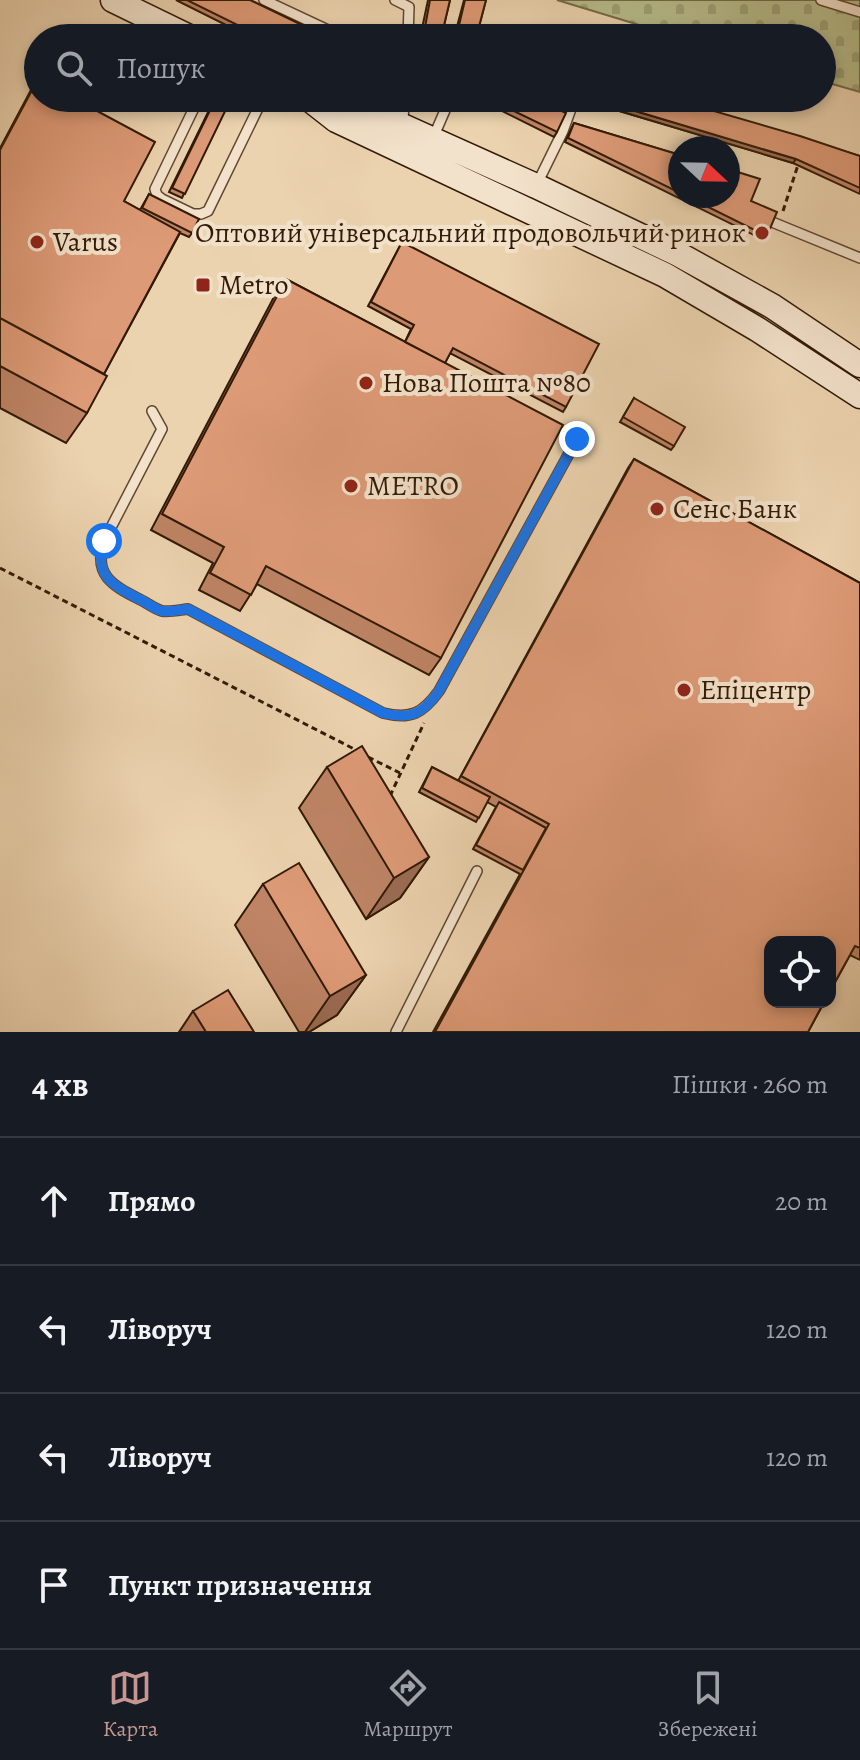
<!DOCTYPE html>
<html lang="uk">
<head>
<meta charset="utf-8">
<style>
	:root { --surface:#171b24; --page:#242831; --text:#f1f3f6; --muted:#9ea1a6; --line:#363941; --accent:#c59692 }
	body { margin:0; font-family:Alegreya,serif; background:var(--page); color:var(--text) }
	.controls { position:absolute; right:24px; bottom:24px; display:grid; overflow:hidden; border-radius:16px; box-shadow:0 4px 12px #0003 }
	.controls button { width:72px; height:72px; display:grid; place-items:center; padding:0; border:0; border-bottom:2px solid var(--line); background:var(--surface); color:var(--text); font:40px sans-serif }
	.compass { position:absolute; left:668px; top:136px; width:72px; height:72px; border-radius:50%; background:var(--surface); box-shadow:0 4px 12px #0003; rotate:112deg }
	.stop { position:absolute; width:24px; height:24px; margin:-18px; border:6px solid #1a73e8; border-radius:50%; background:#fff }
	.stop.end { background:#1a73e8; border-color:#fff; box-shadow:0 2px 8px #0008 }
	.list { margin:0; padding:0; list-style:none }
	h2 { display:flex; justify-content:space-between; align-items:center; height:104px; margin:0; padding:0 32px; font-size:34px }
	h2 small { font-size:26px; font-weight:400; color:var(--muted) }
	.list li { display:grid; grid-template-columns:52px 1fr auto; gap:24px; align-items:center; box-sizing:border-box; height:128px; padding:0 32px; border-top:2px solid var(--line) }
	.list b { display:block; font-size:30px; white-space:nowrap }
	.list em { font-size:26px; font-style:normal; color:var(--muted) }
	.icon { flex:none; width:44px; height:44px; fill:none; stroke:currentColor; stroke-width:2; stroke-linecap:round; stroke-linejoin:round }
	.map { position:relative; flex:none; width:860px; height:1032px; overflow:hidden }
	.search { position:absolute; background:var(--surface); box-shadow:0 4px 12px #0003; left:24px; right:24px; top:24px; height:88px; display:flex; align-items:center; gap:20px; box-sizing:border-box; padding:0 28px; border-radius:44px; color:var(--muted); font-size:30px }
	.sheet { height:616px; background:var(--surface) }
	nav { display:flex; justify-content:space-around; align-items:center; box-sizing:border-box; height:112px; border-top:2px solid var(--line); background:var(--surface); font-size:22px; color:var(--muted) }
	nav a { display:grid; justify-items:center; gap:4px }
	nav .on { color:var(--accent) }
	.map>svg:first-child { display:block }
	.cemetery { fill:url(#cemetery-stones); stroke:#746b48; stroke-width:2 }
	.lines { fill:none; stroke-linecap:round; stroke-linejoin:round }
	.lane-casing { stroke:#604830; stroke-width:12 }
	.secondary-casing { stroke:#321a05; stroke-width:27 }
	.path { stroke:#321a05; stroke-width:3; stroke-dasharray:6 4; stroke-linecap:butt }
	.lane { stroke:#f3e2cb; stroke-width:9 }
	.secondary { stroke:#f3e2cb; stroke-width:24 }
	.wall { fill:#be8465; stroke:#321a05; stroke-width:2 }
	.shaded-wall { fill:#9b6c53; stroke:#321a05; stroke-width:2 }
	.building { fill:#dd9a76; stroke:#321a05; stroke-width:2 }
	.route { stroke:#1a73e8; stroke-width:10 }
	.poi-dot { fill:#8f2418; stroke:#f3e2cb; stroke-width:3 }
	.labels { text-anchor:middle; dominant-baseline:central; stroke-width:8; stroke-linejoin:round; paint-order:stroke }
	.poi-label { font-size:28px; fill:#321a05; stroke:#f3e2cb; text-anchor:start }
</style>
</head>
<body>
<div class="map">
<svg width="860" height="1032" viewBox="0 0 860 1032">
	<defs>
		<pattern id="cemetery-stones" width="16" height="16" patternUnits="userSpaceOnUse" patternTransform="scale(2)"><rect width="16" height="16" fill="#b7bc8b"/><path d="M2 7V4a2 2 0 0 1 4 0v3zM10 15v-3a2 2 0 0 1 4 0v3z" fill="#9ea176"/></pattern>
	</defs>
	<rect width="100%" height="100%" fill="#ecd3af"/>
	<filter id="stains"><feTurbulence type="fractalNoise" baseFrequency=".0025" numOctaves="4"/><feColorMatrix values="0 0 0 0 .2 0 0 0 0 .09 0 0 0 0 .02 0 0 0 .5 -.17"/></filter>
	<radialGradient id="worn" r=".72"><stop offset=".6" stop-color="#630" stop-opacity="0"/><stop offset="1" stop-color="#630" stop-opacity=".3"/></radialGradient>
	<path class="cemetery" d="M557 0H860V92L822 81V38H682Z"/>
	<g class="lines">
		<g class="lane-casing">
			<path id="lane" d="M264 0 345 38
				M395 0 409 7 408 38
				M821 0 860 12
				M595 38 597 31
				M194 108 155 189 157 195 162 199 193 214H201L208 211 263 98
				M403 123 404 98
				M433 138 449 101
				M536 186 563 131 575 98
				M772 222 860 258
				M152 411 162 429 104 541C93 575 112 585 139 599 146 602 155 609 162 611 169 612 180 610 188 609L383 713C411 720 423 713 439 691L577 439
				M396 1032 477 871"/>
		</g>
		<g class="secondary-casing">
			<path id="secondary" d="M113 0 191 38
				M308 98 336 120 665 275 757 329 860 396
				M340 98 536 186 678 254 772 306 860 365"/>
		</g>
		<path class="path" d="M783 211 798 165
			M0 568 358 751
			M368 757 400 773
			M390 796 424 723"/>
		<use href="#lane" class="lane"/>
		<use href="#secondary" class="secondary"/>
	</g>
	<path class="wall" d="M176 0H250L329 38H252Z
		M428 0H450L441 38H420Z
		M464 0H486L476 38H454Z
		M38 79 124 201 140 210 149 194 192 233 189 237 180 233 104 374 87 413 66 443 0 408V148L32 88Z
		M215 98H230L182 198 169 192Z
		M373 98H386L383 103Z
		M410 98H424L421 103Z
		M476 98H535L557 132 554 137Z
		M553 98H565L562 103Z
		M587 98H669L860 156V194L793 163 586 101Z
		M574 123 680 155V196H728L751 201 767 236 764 240 565 142Z
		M402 242 566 407 563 412 450 353 445 363 441 658 429 675 257 584 240 611 199 590 213 563 151 530 275 295 286 279 405 342 411 329 368 306Z
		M634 398 674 446 671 450 620 422Z
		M634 459 860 583V960L850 955 808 1032H433L520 874 473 849 496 807 487 802 476 822 419 792 432 767 458 781 628 468Z
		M327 767 429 857 400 898 366 919 299 808Z
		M263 884 366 975 337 1015 309 1032H299L235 925Z
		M193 1011 254 1032H179Z"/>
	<path class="shaded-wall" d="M439 98H459L461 99 458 103Z
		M589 98H592L796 159 793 163 586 101Z
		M429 857 400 898 366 919 394 878Z
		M366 975 337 1015 309 1032H305L330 996Z"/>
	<path class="building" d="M187 0H250L329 38H264Z
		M430 0H450L441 38H423Z
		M465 0H486L476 38H456Z
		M38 79V98H73L155 142 124 201 180 232 104 374 0 318V150Z
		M216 98 231 99 185 194 172 188Z
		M487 98H535L566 113 557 132Z
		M592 98H669L800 136 860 156V188L796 159Z
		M574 123 680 155V193L568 138Z
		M728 169 760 179 751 201 777 212 767 236 686 196H728Z
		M149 194 199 219 192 233 142 208Z
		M402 242 599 344 566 407 453 348 445 363 405 342 414 325 371 302Z
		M286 279 563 425 441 658 266 566 251 595 210 573 224 547 162 514Z
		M0 318 107 376 87 413 0 366Z
		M634 398 685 427 674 446 623 417Z
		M634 459 860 583V948L855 946 830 991V942H770V1002H824L808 1032H435L549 824 461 776Z
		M362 746 429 857 394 878 327 767Z
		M432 767 490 797 479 818 422 788Z
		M499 802 546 828 523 870 476 845Z
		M299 863 366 975 330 996 263 884Z
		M228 990 254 1032H206L193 1011Z"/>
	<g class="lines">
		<path class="route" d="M104 541C93 575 112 585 139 599 146 602 154 609 162 611 169 612 180 610 188 609L383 713C411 720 423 714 439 691L577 439"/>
	</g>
	<g class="poi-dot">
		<circle cx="762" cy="233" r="8"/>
		<circle cx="37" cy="242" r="8"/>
		<rect x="195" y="277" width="16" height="16" rx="4"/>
		<circle cx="366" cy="383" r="8"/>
		<circle cx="351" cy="486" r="8"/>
		<circle cx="657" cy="509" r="8"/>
		<circle cx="684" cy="690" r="8"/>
	</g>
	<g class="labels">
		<g class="poi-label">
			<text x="746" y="233" text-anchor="end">Оптовий універсальний продовольчий ринок</text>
			<text x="53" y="242">Varus</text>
			<text x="219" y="285">Metro</text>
			<text x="382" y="383">Нова Пошта №80</text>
			<text x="367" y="486">METRO</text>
			<text x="673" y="509">Сенс Банк</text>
			<text x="700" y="690">Епіцентр</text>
		</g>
	</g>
	<rect width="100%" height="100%" filter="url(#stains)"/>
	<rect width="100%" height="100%" fill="url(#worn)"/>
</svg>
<div class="controls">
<button><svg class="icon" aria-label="locate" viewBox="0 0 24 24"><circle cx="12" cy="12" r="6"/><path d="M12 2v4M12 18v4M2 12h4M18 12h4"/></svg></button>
</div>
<svg class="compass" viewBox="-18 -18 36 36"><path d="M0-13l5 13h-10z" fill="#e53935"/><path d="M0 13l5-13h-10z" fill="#9ea1a6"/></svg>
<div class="stop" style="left:104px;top:541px"></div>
<div class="stop end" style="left:577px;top:439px"></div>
<div class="search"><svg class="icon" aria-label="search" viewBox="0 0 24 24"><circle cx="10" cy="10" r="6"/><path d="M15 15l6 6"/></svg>Пошук</div>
</div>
<section class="sheet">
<h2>4 хв<small>Пішки · 260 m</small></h2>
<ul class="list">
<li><svg class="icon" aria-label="ahead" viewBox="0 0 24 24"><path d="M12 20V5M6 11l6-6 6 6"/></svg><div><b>Прямо</b></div><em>20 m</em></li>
<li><svg class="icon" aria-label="left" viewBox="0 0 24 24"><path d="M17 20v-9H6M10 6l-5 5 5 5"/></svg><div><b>Ліворуч</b></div><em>120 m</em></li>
<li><svg class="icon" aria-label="left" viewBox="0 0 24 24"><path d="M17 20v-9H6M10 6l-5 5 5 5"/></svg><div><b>Ліворуч</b></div><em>120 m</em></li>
<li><svg class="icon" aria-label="arrive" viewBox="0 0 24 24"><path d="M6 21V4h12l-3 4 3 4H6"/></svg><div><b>Пункт призначення</b></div></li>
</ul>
</section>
<nav>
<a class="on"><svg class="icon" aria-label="map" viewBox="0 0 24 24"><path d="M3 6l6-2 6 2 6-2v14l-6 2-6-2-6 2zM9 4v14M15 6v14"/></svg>Карта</a>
<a><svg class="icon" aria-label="directions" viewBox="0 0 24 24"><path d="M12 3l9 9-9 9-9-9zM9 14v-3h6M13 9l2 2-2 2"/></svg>Маршрут</a>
<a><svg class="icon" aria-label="saved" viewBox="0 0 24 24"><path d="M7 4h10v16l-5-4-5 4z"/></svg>Збережені</a>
</nav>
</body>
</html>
